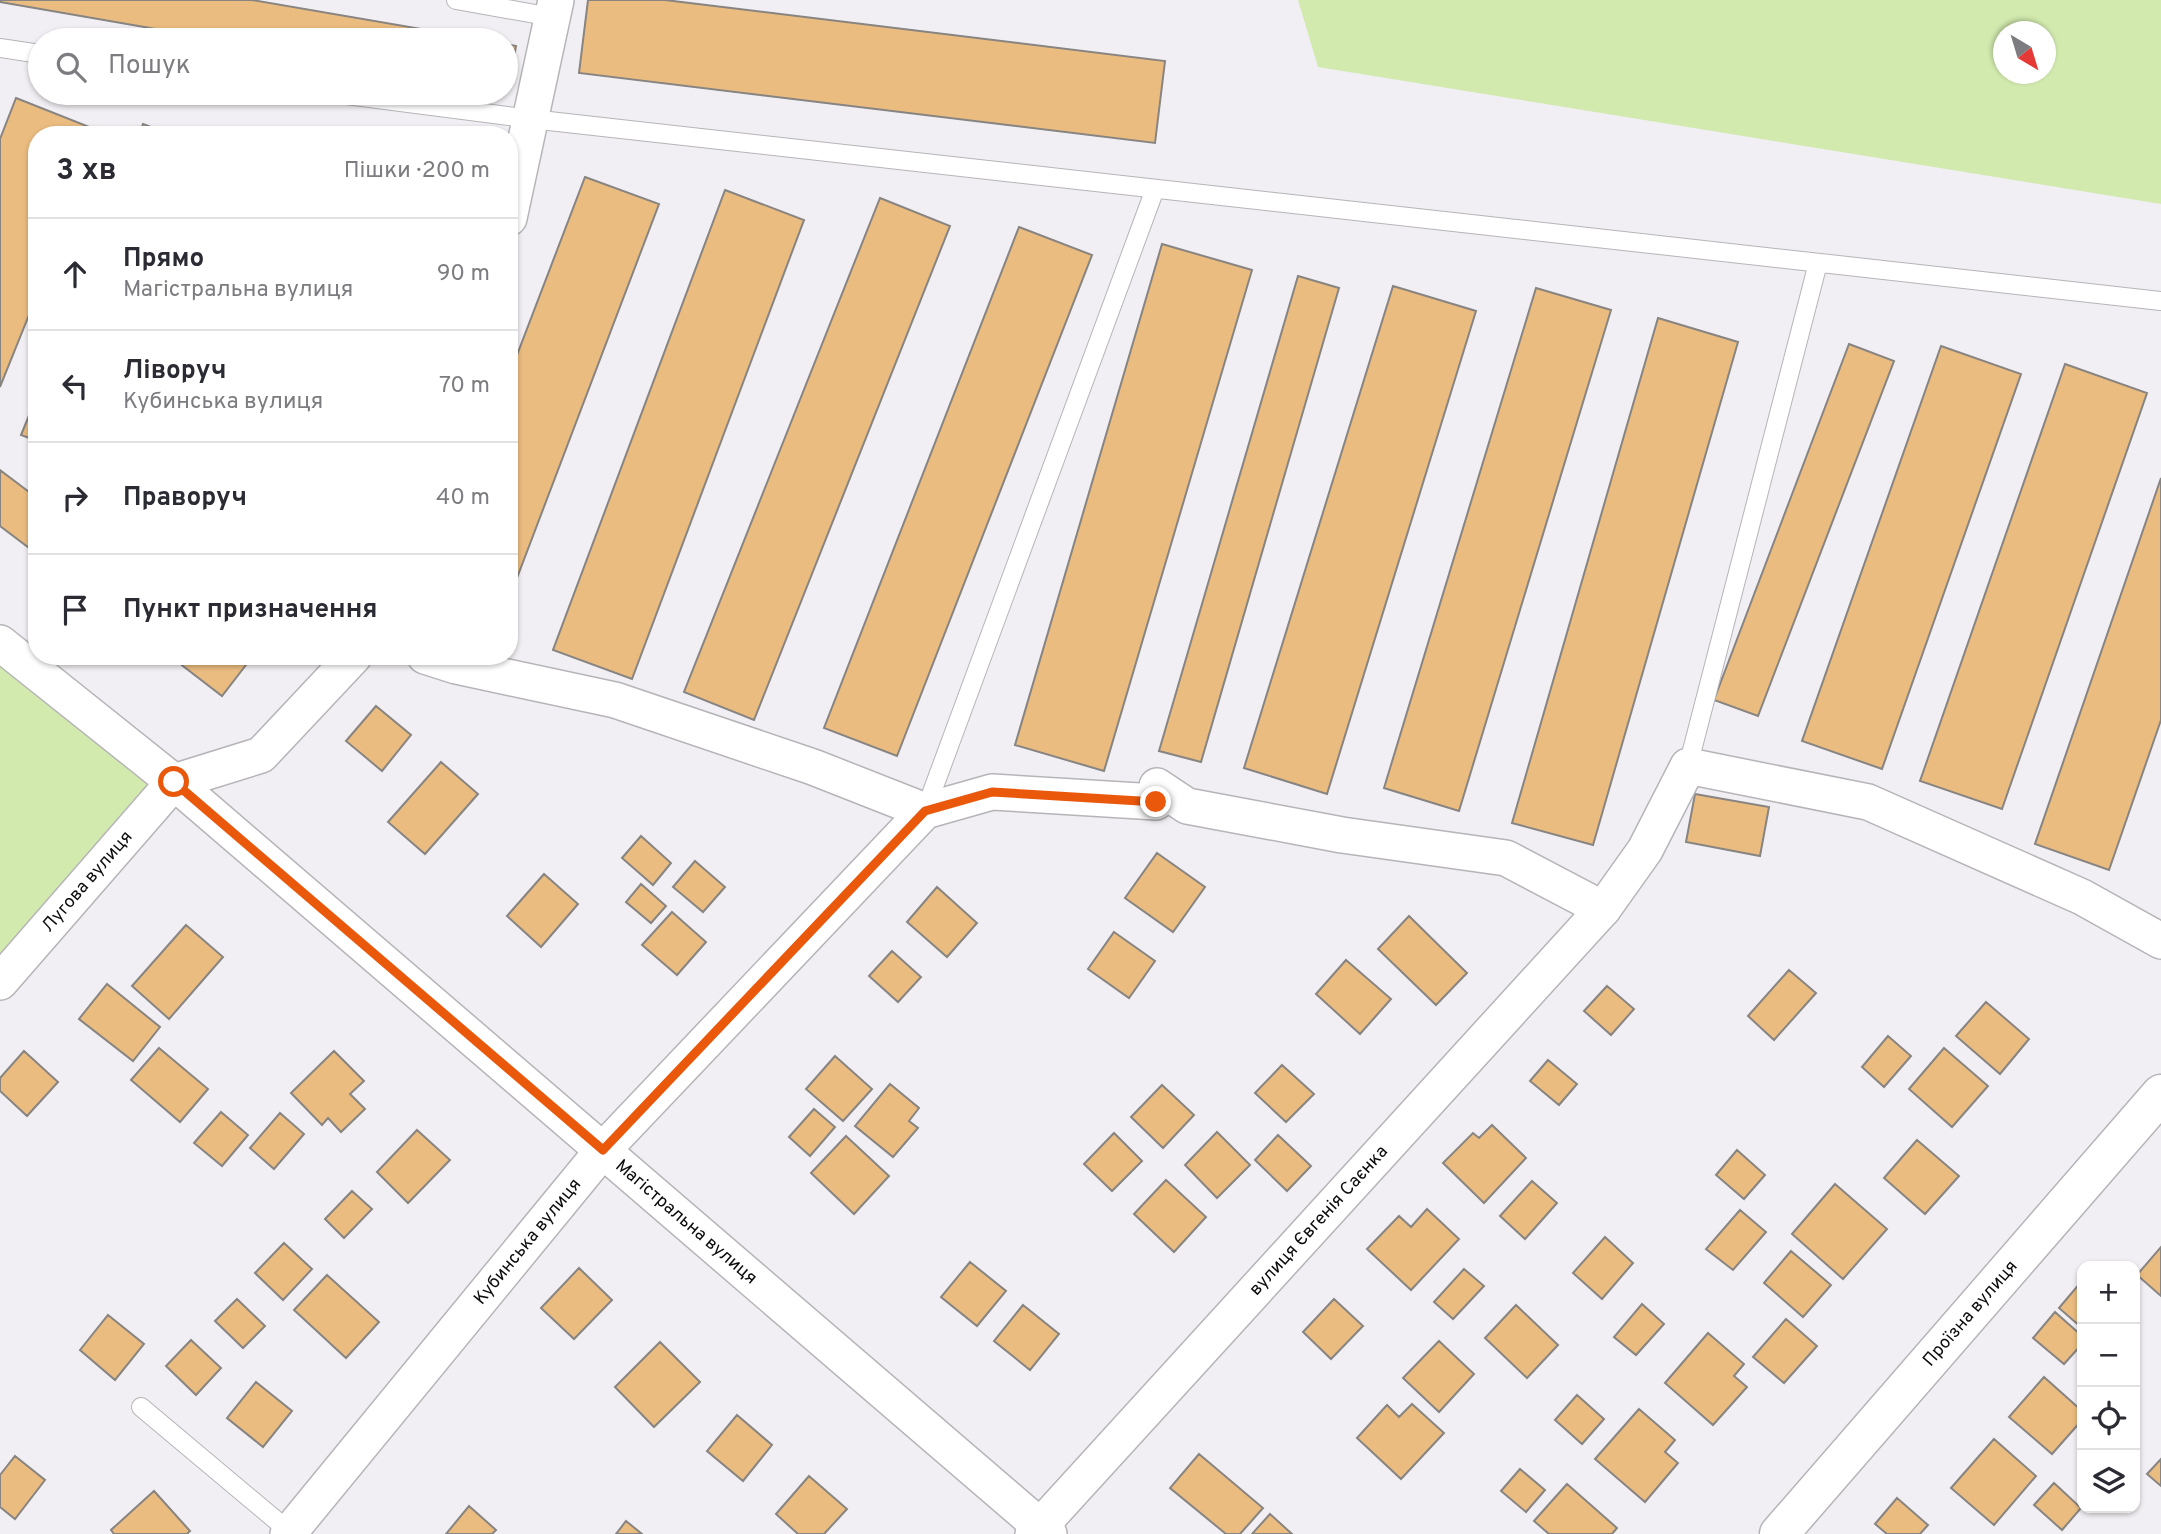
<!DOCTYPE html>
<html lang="uk">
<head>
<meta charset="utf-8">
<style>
	:root { --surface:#fff; --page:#f7f7f7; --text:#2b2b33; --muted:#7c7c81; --line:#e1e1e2 }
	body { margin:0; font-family:Overpass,sans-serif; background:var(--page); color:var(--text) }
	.controls { position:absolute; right:21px; bottom:21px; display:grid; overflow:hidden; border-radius:14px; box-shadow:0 2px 5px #0004 }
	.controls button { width:63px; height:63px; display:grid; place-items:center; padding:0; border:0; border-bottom:2px solid var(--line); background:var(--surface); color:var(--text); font:35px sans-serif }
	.compass { position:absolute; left:1993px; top:21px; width:63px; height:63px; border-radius:50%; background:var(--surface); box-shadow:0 2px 5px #0004; rotate:142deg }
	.stop { position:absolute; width:21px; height:21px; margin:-16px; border:5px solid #ea580c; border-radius:50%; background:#fff }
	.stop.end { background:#ea580c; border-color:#fff; box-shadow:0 2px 7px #0008 }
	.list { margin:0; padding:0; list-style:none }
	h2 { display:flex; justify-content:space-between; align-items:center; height:91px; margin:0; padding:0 28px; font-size:30px }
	h2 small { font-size:23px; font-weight:400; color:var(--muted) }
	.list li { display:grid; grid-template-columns:46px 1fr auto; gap:21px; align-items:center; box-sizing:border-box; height:112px; padding:0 28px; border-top:2px solid var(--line) }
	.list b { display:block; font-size:26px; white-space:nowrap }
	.list p { margin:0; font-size:23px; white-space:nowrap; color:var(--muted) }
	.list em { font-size:23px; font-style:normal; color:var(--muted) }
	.icon { flex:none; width:38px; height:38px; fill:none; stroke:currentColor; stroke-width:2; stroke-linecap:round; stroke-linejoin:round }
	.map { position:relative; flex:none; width:2161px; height:1534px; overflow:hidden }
	.search { position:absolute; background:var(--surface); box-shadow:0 2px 5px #0004; left:28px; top:28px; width:490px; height:77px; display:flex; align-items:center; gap:18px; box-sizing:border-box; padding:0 24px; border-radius:38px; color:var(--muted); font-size:26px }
	.panel { position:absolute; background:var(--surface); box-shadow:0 2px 5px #0004; left:28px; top:126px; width:490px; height:539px; border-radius:28px }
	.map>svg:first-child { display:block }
	.green { fill:#d2eaae; fill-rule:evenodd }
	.building { fill:#ebbc80; stroke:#878481; stroke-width:2 }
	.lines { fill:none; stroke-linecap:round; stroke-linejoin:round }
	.lane-casing { stroke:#b6b4b8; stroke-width:20 }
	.street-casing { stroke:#b6b4b8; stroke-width:38 }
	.secondary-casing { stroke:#b6b4b8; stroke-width:41 }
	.lane { stroke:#fff; stroke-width:18 }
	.street { stroke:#fff; stroke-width:35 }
	.secondary { stroke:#fff; stroke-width:38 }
	.route { stroke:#ea580c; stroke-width:9 }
	.labels { text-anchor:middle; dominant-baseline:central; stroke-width:5; stroke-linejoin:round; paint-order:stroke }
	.street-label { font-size:18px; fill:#0d0c0d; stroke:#fefdff }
</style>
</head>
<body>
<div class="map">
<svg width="2161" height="1534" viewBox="0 0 2161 1534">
	<rect width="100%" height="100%" fill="#f1eff3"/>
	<path class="green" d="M1298 0H2161V204L1318 67ZM2004 32H2046V74H2004Z
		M0 643 174 782 0 982Z"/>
	<path class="building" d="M0 0H252L485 40H219L0 2Z
		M588 0H665L1165 61 1155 143 579 73Z
		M506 44 516 46 508 90H506Z
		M16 98 102 132 101 135H37V295L0 387V139Z
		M143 124 171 135H139Z
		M585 177 659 204 509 599V376Z
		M725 190 804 220 632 679 553 650Z
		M880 198 950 226 754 720 684 692Z
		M1019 227 1092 255 897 756 824 728Z
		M1162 244 1252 270 1104 771 1015 745Z
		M1298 276 1339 288 1201 762 1159 751Z
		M1393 286 1476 311 1327 794 1244 768Z
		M1536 288 1611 310 1459 811 1384 788Z
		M1658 318 1738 342 1593 845 1512 823Z
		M1849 344 1894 361 1758 716 1714 700Z
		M1941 346 2021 374 1882 769 1802 741Z
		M2065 364 2147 393 2002 809 1920 781Z
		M37 396V441L21 435Z
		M0 470 37 498V554L0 526Z
		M2161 478V720L2109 870 2035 844Z
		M170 656H242L249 661 222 696Z
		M376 706 411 735 382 771 346 741Z
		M441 762 478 794 425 854 388 822Z
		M1695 794 1769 807 1760 856 1686 842Z
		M641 836 671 863 653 885 622 858Z
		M1157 853 1205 887 1173 932 1125 898Z
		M695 861 725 887 703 912 673 887Z
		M544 874 578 904 541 947 507 916Z
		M641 884 666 906 651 923 626 902Z
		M937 887 977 923 947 957 907 922Z
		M672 912 706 942 677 975 642 945Z
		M1409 916 1467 973 1436 1005 1378 949Z
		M186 925 223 957 169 1019 132 986Z
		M1114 932 1155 961 1129 998 1088 969Z
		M892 951 921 977 898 1002 869 976Z
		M1346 960 1391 999 1360 1034 1316 994Z
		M1789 970 1816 993 1774 1040 1748 1016Z
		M107 984 160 1027 133 1061 79 1019Z
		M1607 986 1634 1009 1611 1035 1584 1011Z
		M1986 1002 2029 1039 2000 1074 1956 1036Z
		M1888 1036 1911 1056 1884 1087 1862 1067Z
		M159 1048 208 1089 180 1122 131 1080Z
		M1944 1048 1988 1086 1952 1127 1909 1089Z
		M24 1051 58 1082 27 1116 0 1091V1078Z
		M334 1051 364 1081 350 1094 365 1109 341 1132 328 1118 322 1125 291 1093Z
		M835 1056 872 1089 843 1121 806 1089Z
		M1548 1060 1577 1084 1559 1105 1530 1081Z
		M1282 1065 1314 1094 1286 1122 1255 1093Z
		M890 1084 919 1108 909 1121 918 1128 893 1157 855 1126Z
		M1162 1085 1194 1115 1163 1148 1131 1117Z
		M814 1109 835 1127 810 1156 789 1137Z
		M221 1112 248 1135 222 1166 194 1143Z
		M280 1113 304 1134 274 1169 250 1148Z
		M1492 1125 1526 1158 1484 1203 1443 1163 1473 1133 1479 1138Z
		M417 1130 450 1160 408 1203 377 1172Z
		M1217 1132 1250 1165 1217 1198 1185 1165Z
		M1114 1133 1142 1161 1112 1191 1084 1164Z
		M1278 1135 1311 1166 1287 1191 1255 1160Z
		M846 1136 889 1176 854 1214 811 1173Z
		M1917 1140 1959 1176 1925 1214 1884 1178Z
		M1737 1150 1765 1175 1744 1199 1716 1175Z
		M1166 1180 1206 1217 1174 1252 1134 1214Z
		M1532 1181 1557 1203 1525 1239 1500 1216Z
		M1835 1184 1887 1229 1843 1279 1792 1234Z
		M352 1191 372 1209 344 1238 325 1219Z
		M1427 1209 1459 1239 1411 1290 1367 1249 1399 1216 1411 1227Z
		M1740 1210 1766 1232 1733 1270 1706 1249Z
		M1605 1237 1633 1263 1602 1299 1573 1273Z
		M284 1243 312 1269 283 1300 255 1273Z
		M2161 1247V1296L2137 1275Z
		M1791 1251 1831 1285 1803 1317 1764 1283Z
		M970 1262 1006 1291 977 1326 941 1297Z
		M579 1268 612 1300 574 1339 541 1308Z
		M1464 1269 1484 1286 1453 1319 1434 1302Z
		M327 1275 379 1322 346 1358 294 1310Z
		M2081 1282 2082 1283V1328L2059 1308Z
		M237 1299 265 1326 243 1348 215 1321Z
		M1334 1299 1363 1326 1331 1359 1303 1332Z
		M1642 1304 1664 1324 1636 1355 1614 1337Z
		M1023 1305 1059 1334 1030 1370 994 1341Z
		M1516 1305 1558 1345 1527 1378 1485 1338Z
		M2055 1312 2082 1336V1344L2064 1364 2033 1338Z
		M108 1315 144 1344 115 1380 80 1350Z
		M1786 1319 1817 1346 1784 1383 1753 1357Z
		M1708 1333 1744 1364 1734 1376 1747 1387 1713 1425 1665 1383Z
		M191 1340 221 1368 196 1395 166 1366Z
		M1439 1341 1474 1374 1439 1412 1403 1378Z
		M660 1342 700 1382 654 1427 615 1387Z
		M2044 1377 2082 1411V1420L2052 1454 2009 1417Z
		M256 1382 292 1411 263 1447 227 1418Z
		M1577 1395 1604 1419 1582 1444 1555 1420Z
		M1412 1404 1444 1433 1401 1479 1357 1438 1387 1405 1399 1417Z
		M1639 1409 1675 1440 1665 1452 1678 1463 1645 1502 1595 1459Z
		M737 1415 772 1445 743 1481 707 1451Z
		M1994 1439 2036 1476 1994 1525 1951 1488Z
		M1199 1454 1263 1508 1240 1534H1226L1170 1488Z
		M15 1456 45 1480 15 1519 0 1507V1475Z
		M2161 1459V1486L2147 1474Z
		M1520 1469 1545 1490 1526 1512 1501 1491Z
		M809 1476 847 1509 824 1534H798L776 1514Z
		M2054 1483 2081 1508 2062 1530 2034 1505Z
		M1567 1484 1617 1528 1612 1534H1549L1534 1521Z
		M154 1491 190 1531 187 1534H114L111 1530Z
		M1897 1498 1928 1525 1920 1534H1887L1875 1524Z
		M469 1506 496 1530 492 1534H446Z
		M1270 1514 1292 1534H1252Z
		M626 1521 642 1534H616Z"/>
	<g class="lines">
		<g class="lane-casing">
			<path id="lane" d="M456 0 552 17
				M0 48 40 54
				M331 93 531 119 2161 301
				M1688 766 1818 263
				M925 811 1155 189
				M141 1407 290 1532"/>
		</g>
		<g class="street-casing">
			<g id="street">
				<path d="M509 218 556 0"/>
				<path id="s1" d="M0 643 174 782 1049 1534"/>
				<path d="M425 656 456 666 615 700 813 767 925 811 992 792 1156 802 1157 786 1187 806 1342 835 1506 858 1603 909 1645 850 1688 766 1868 802 2082 897 2161 941"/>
				<path d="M174 782 261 755 354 656"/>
				<path id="s2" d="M0 982 174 782"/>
				<path id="s3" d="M288 1534 603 1150 925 811"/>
				<path id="s4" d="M1033 1534 1603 909"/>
			</g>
		</g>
		<g class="secondary-casing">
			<g id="secondary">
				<path id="s5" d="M1779 1534 2161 1094"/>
			</g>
		</g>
		<use href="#lane" class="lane"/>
		<use href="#street" class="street"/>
		<use href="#secondary" class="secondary"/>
	</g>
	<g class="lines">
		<path class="route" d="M174 782 603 1150 925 811 992 792 1156 802"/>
	</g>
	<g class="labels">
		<g class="street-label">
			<text stroke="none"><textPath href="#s2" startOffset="133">Лугова вулиця</textPath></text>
			<text stroke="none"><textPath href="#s4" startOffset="424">вулиця Євгенія Саєнка</textPath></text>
			<text stroke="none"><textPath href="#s1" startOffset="898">Магістральна вулиця</textPath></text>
			<text stroke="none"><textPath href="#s3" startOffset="378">Кубинська вулиця</textPath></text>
			<text stroke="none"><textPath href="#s5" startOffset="292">Проїзна вулиця</textPath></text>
		</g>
	</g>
</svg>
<div class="controls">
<button>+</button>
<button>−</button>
<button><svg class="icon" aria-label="locate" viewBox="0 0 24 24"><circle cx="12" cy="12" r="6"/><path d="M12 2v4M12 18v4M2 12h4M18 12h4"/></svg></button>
<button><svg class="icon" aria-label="layers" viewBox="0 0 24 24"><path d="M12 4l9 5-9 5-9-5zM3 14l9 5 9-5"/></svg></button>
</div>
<svg class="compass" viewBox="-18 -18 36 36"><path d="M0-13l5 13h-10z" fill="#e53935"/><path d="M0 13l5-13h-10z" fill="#7c7c81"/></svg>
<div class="stop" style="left:174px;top:782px"></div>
<div class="stop end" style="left:1156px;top:802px"></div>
<div class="search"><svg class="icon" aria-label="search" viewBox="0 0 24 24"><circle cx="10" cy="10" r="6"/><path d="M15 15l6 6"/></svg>Пошук</div>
<section class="panel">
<h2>3 хв<small>Пішки · 200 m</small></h2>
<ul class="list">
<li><svg class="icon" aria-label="ahead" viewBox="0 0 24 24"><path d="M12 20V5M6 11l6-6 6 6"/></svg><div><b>Прямо</b><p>Магістральна вулиця</p></div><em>90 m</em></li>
<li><svg class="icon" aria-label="left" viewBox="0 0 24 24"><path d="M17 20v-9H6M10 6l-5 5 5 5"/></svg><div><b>Ліворуч</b><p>Кубинська вулиця</p></div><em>70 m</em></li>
<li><svg class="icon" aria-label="right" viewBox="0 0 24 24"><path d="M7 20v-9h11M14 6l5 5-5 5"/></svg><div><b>Праворуч</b></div><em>40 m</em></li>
<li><svg class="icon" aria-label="arrive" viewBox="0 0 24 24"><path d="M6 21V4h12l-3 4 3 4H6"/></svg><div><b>Пункт призначення</b></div></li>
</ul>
</section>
</div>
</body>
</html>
